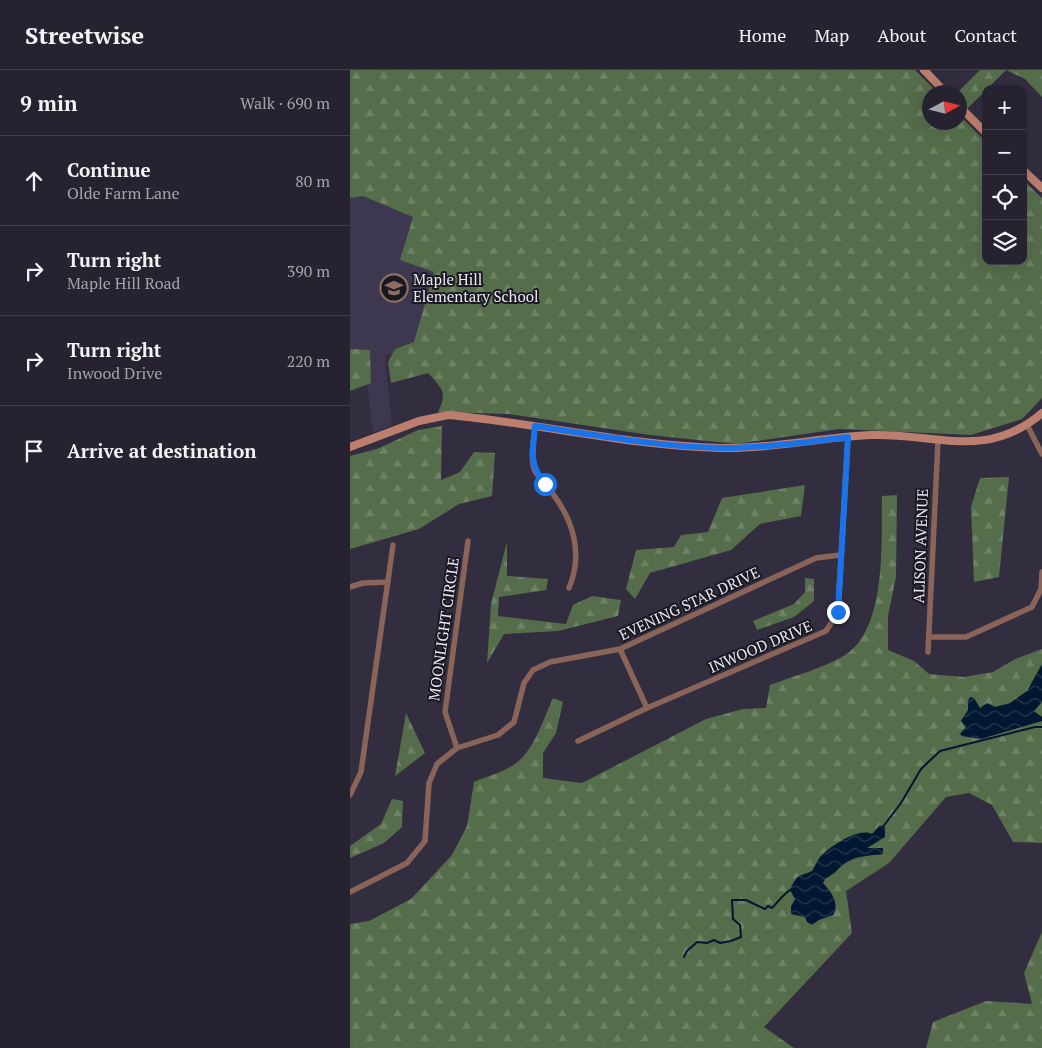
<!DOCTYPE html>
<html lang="en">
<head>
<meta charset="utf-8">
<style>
	:root { --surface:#262230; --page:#2e2a38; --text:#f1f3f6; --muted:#a4a4ab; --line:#423f4c }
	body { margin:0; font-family:"PT Serif",serif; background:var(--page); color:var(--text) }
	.controls { position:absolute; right:15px; top:15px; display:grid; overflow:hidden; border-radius:10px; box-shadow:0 5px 20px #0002 }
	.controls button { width:45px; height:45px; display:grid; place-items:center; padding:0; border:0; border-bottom:1px solid var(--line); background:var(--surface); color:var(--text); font:25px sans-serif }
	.compass { position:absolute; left:572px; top:15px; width:45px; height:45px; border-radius:50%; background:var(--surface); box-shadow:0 5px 20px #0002; rotate:83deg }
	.stop { position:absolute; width:15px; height:15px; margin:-11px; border:4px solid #1a73e8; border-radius:50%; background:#fff }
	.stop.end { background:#1a73e8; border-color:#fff; box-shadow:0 1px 5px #0008 }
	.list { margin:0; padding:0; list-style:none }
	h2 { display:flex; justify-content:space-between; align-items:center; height:65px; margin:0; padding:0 20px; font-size:21px }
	h2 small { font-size:16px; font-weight:400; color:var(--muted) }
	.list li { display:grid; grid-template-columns:32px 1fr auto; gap:15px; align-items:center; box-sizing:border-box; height:90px; padding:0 20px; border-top:1px solid var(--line) }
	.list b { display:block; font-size:19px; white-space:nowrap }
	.list p { margin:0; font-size:16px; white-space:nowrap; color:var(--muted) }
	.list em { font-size:16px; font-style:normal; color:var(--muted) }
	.icon { flex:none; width:28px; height:28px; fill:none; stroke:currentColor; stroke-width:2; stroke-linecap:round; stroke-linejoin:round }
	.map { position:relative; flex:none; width:692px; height:978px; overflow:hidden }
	header { display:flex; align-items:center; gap:30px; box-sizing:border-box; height:70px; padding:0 25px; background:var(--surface); border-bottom:1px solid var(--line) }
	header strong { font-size:24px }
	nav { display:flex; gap:28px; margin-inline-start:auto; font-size:18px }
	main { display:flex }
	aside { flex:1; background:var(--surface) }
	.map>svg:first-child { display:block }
	.built { fill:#3d374f }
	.forest { fill:url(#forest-firs) }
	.water { fill:url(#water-waves) }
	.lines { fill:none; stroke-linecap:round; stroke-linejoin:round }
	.stream { stroke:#021731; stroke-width:2 }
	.street { stroke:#8b6459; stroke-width:5.5 }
	.secondary { stroke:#bc7f6f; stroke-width:8 }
	.route { stroke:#1a73e8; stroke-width:6 }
	.labels { text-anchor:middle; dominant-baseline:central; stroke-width:4; stroke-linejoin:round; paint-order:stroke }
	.poi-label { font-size:15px; fill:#eae8f3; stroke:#1a1820; text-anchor:start }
	.street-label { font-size:15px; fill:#eae8f3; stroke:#1a1820 }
</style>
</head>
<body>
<header>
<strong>Streetwise</strong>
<nav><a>Home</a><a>Map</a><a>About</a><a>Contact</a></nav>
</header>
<main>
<aside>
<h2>9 min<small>Walk · 690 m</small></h2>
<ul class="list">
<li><svg class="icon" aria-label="ahead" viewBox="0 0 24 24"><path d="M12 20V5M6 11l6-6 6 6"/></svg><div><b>Continue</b><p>Olde Farm Lane</p></div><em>80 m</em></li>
<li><svg class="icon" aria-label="right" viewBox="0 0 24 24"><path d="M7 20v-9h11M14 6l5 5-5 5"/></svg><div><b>Turn right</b><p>Maple Hill Road</p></div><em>390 m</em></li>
<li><svg class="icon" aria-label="right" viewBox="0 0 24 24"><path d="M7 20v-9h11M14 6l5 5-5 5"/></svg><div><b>Turn right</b><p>Inwood Drive</p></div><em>220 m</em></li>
<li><svg class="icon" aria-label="arrive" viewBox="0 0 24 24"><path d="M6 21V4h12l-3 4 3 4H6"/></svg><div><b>Arrive at destination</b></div></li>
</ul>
</aside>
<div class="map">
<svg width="692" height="978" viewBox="0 0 692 978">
	<defs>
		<pattern id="forest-firs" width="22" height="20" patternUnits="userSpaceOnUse" patternTransform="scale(1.25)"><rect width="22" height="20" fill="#566d4b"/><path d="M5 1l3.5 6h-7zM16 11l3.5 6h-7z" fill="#6e8265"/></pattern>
		<pattern id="water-waves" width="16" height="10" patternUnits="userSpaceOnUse" patternTransform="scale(1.25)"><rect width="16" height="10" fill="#021731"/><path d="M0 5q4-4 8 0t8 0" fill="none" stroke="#27394f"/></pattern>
	</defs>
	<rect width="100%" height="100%" fill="#322e40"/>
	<path class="built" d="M0 0 91 156 83 280 35 285 42 355 23 363 14 286 0 287Z"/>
	<path class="forest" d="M0 0H565L587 22H580V52H610V46L636 72V191H673V110L692 128V328L672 349 621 365 489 359 386 374 300 365 159 344 88 342C98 323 92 318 78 303L41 313 38 292 45 279 64 272 84 202 50 190 63 147 13 126 0 128Z
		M630 0H692V27L675 9 656 0 617 39 610 30 608 22Z
		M0 279 20 280 21 313 0 321Z
		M92 356 91 410 110 402 124 382 145 383 142 426 109 434 69 459 0 479V386L27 379 68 360Z
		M659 407 649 507 624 512 621 437 630 408Z
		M455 415 451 446 410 454 381 480 300 503 285 529 276 519 286 480 324 477 331 465 358 462 372 428Z
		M547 425 546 507 538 546V580L564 591 579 604 614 607 643 602 665 589 692 579V773L663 772 642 735 619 723 596 727 539 793 496 821 502 863 414 957 444 978H0V854L19 851 61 829 102 785 117 756 124 712C138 706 158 701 170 690 186 674 194 648 203 628L213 632 206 663 193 683V708L232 713 356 649 393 639 416 638 420 615C444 606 470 599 492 587 538 562 531 471 532 426Z
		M157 472V506L198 509 196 520 149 527 148 546 216 554 223 535 242 526 271 530 268 546 208 561 154 564 137 593 141 534Z
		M455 508 464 509V531L444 547 407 560 403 551 444 534 455 522Z
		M56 643 75 683 45 706Z
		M42 729 53 731 52 757 34 773 0 788V776L31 754Z
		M692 862V978H576L583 952 636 931 682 934 674 903Z"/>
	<path class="water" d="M692 594V632L684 641 692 647V651L631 669 612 666 610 664 616 657 611 651 618 640V631L620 627 624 628 630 638 637 633 645 637 660 633 677 621Z
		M530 755 535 757V767L517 778H533V784C520 786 509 785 497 792 488 797 485 805 475 809L473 813C481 822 490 833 483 845L469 850 462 855 457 852 455 847 441 844V836L445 829 440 820C447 804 448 807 462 801 466 795 468 788 473 784 482 775 510 757 522 764Z"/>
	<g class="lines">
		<path class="stream" d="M532 758 551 733 571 699 590 681 685 657H692
			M334 887 337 881 347 872 357 873 364 870 370 873 381 871 391 867 390 855 383 849 382 830H396L415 839 418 836 422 838C428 832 436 821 442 819"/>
		<path class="street" d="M677 355 692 384
			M185 356C184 370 180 386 184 399 187 407 198 416 203 424 224 452 233 485 219 518
			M0 517 13 513 38 512
			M579 567H616L682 537 691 519 692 502
			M270 579 297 638
			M578 582 588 371
			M228 671 297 638 476 561 488 542 498 367
			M107 678 95 642 118 471
			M0 725 11 702 43 475
			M0 822 57 793 75 771 79 713 87 694 107 678 148 665 164 652 174 613 183 600 200 592 270 579 466 488 490 485"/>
		<path class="secondary" d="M574 0 595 22
			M610 37 636 63
			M673 100 692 118
			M0 377 69 351 98 345C189 353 280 376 371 378 422 379 472 367 522 365 585 363 636 391 692 343"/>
	</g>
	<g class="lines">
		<path class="route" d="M195 414C178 392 183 382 185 356 246 365 309 377 372 378 414 378 456 372 498 367L488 542"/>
	</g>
	<defs>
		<g id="school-ring" transform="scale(1.4375)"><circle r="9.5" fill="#1a1820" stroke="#8d6e63" stroke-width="1.5"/><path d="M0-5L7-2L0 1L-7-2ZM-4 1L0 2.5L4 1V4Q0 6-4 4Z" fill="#8d6e63"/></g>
	</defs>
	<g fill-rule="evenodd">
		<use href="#school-ring" x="44" y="218"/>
	</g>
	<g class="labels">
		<g class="poi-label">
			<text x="63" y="209">Maple Hill<tspan x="63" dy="17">Elementary School</tspan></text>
		</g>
		<g class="street-label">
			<text transform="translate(570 476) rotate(-88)">ALISON AVENUE</text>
			<text transform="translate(339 533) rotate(-25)">EVENING STAR DRIVE</text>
			<text transform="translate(93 559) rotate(-82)">MOONLIGHT CIRCLE</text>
			<text transform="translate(410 576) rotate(-23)">INWOOD DRIVE</text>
		</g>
	</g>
</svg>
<div class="controls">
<button>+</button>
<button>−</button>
<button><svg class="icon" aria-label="locate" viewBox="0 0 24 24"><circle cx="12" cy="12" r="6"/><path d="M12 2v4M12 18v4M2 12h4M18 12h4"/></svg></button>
<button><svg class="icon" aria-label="layers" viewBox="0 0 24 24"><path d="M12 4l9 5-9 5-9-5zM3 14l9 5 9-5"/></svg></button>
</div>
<svg class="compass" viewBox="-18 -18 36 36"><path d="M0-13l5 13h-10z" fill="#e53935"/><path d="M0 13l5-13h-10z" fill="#a4a4ab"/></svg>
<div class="stop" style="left:195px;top:414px"></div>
<div class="stop end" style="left:488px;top:542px"></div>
</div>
</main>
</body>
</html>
